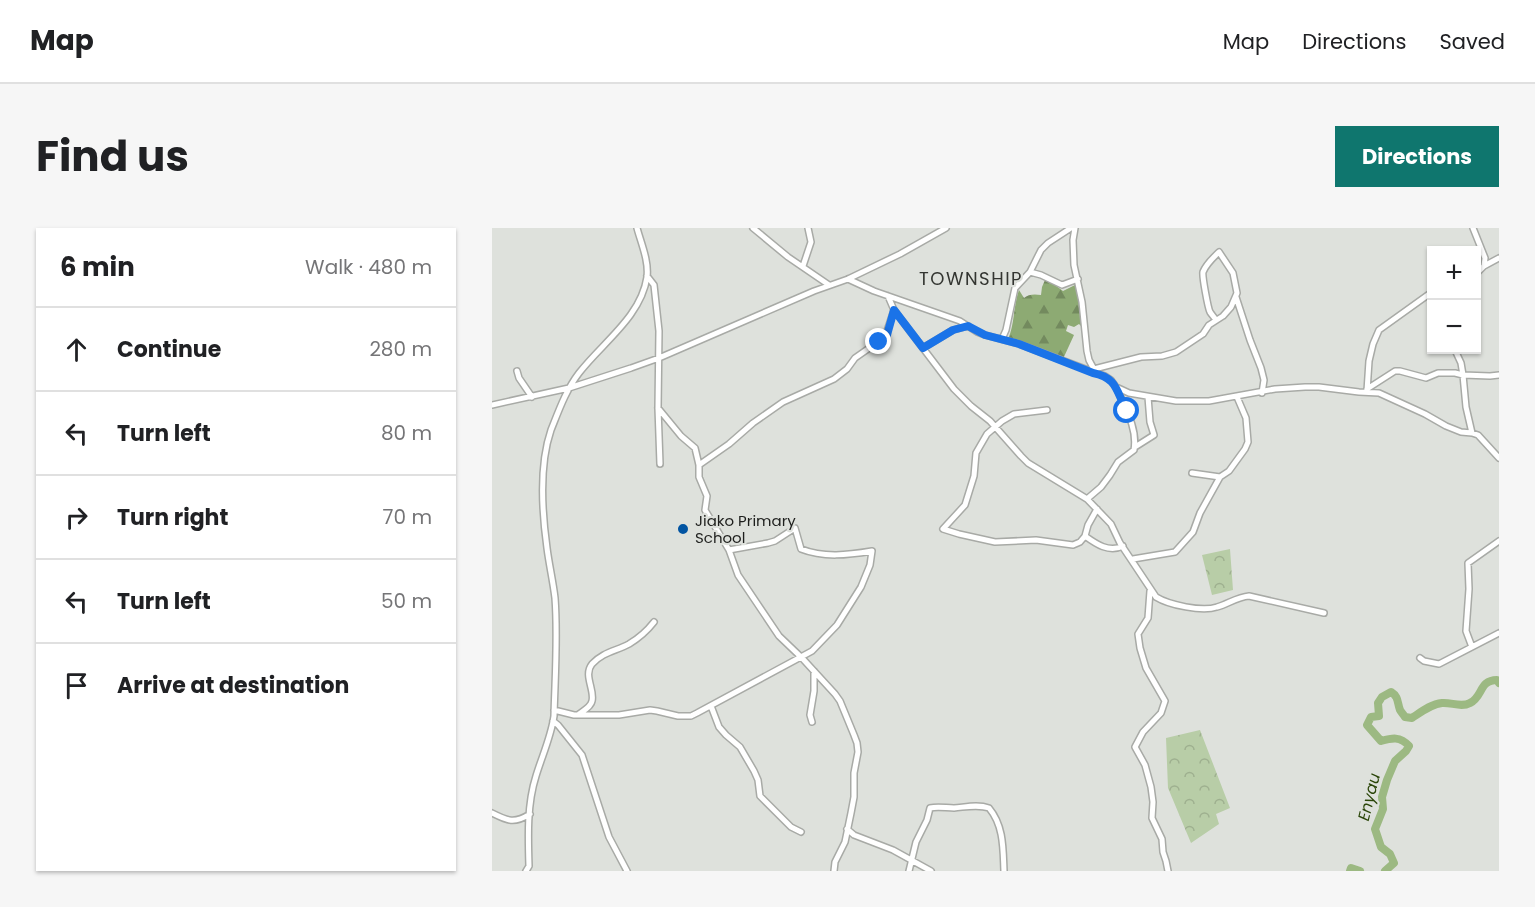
<!DOCTYPE html>
<html lang="en">
<head>
<meta charset="utf-8">
<style>
	:root { --surface:#fff; --page:#f6f6f6; --text:#202124; --muted:#757577; --line:#e0e0e0; --accent:#0f766e }
	body { margin:0; font-family:Poppins,sans-serif; background:var(--page); color:var(--text) }
	.controls { position:absolute; right:18px; top:18px; display:grid; overflow:hidden; border-radius:0px; box-shadow:0 2px 4px #0004 }
	.controls button { width:54px; height:54px; display:grid; place-items:center; padding:0; border:0; border-bottom:2px solid var(--line); background:var(--surface); color:var(--text); font:30px sans-serif }
	.stop { position:absolute; width:18px; height:18px; margin:-14px; border:4px solid #1a73e8; border-radius:50%; background:#fff }
	.stop.end { background:#1a73e8; border-color:#fff; box-shadow:0 2px 6px #0008 }
	.list { margin:0; padding:0; list-style:none }
	h2 { display:flex; justify-content:space-between; align-items:center; height:78px; margin:0; padding:0 24px; font-size:26px }
	h2 small { font-size:20px; font-weight:400; color:var(--muted) }
	.list li { display:grid; grid-template-columns:39px 1fr auto; gap:18px; align-items:center; box-sizing:border-box; height:84px; padding:0 24px; border-top:2px solid var(--line) }
	.list b { display:block; font-size:22px; white-space:nowrap }
	.list em { font-size:20px; font-style:normal; color:var(--muted) }
	.icon { flex:none; width:33px; height:33px; fill:none; stroke:currentColor; stroke-width:2; stroke-linecap:round; stroke-linejoin:round }
	.map { position:relative; flex:none; width:1007px; height:643px; overflow:hidden; border-radius:0px }
	header { display:flex; align-items:center; gap:36px; box-sizing:border-box; height:84px; padding:0 30px; background:var(--surface); border-bottom:2px solid var(--line) }
	header strong { font-size:28px }
	nav { display:flex; gap:33px; margin-inline-start:auto; font-size:21px }
	.intro { display:flex; align-items:center; justify-content:space-between; box-sizing:border-box; height:144px; padding:0 36px }
	h1 { margin:0; font-size:42px }
	.button { padding:15px 27px; border-radius:0px; background:var(--accent); color:#fff; font-size:21px; font-weight:700 }
	main { display:flex; gap:36px; padding:0 36px }
	aside { flex:1; background:var(--surface); border-radius:0px; box-shadow:0 2px 4px #0004 }
	.map>svg:first-child { display:block }
	.forest { fill:url(#forest-firs) }
	.park { fill:url(#park-crowns) }
	.lines { fill:none; stroke-linecap:round; stroke-linejoin:round }
	.river { stroke:#9cb982; stroke-width:8 }
	.minor-casing { stroke:#a8aaa6; stroke-width:8 }
	.minor { stroke:#fff; stroke-width:5 }
	.route { stroke:#1a73e8; stroke-width:8 }
	.poi-dot { fill:#0154a2; stroke:#dee1dc; stroke-width:2 }
	.labels { text-anchor:middle; dominant-baseline:central; stroke-width:4.5; stroke-linejoin:round; paint-order:stroke }
	.poi-label { font-size:15px; fill:#1e1f1d; stroke:#dee1dc; text-anchor:start }
	.water-label { font-size:16px; font-style:italic; fill:#2b4609; stroke:#dee1dc }
	.quarter-label { font-size:18px; letter-spacing:1.5px; fill:#333531; stroke:#dee1dc }
</style>
</head>
<body>
<header>
<strong>Map</strong>
<nav><a>Map</a><a>Directions</a><a>Saved</a></nav>
</header>
<div class="intro"><h1>Find us</h1><a class="button">Directions</a></div>
<main>
<aside>
<h2>6 min<small>Walk · 480 m</small></h2>
<ul class="list">
<li><svg class="icon" aria-label="ahead" viewBox="0 0 24 24"><path d="M12 20V5M6 11l6-6 6 6"/></svg><div><b>Continue</b></div><em>280 m</em></li>
<li><svg class="icon" aria-label="left" viewBox="0 0 24 24"><path d="M17 20v-9H6M10 6l-5 5 5 5"/></svg><div><b>Turn left</b></div><em>80 m</em></li>
<li><svg class="icon" aria-label="right" viewBox="0 0 24 24"><path d="M7 20v-9h11M14 6l5 5-5 5"/></svg><div><b>Turn right</b></div><em>70 m</em></li>
<li><svg class="icon" aria-label="left" viewBox="0 0 24 24"><path d="M17 20v-9H6M10 6l-5 5 5 5"/></svg><div><b>Turn left</b></div><em>50 m</em></li>
<li><svg class="icon" aria-label="arrive" viewBox="0 0 24 24"><path d="M6 21V4h12l-3 4 3 4H6"/></svg><div><b>Arrive at destination</b></div></li>
</ul>
</aside>
<div class="map">
<svg width="1007" height="643" viewBox="0 0 1007 643">
	<defs>
		<pattern id="forest-firs" width="22" height="20" patternUnits="userSpaceOnUse" patternTransform="scale(1.5)"><rect width="22" height="20" fill="#8daa73"/><path d="M5 1l3.5 6h-7zM16 11l3.5 6h-7z" fill="#738a5e"/></pattern>
		<pattern id="park-crowns" width="20" height="18" patternUnits="userSpaceOnUse" patternTransform="scale(1.5)"><rect width="20" height="18" fill="#b8cda7"/><path d="M2 6a3 3 0 1 1 6 0M12 15a3 3 0 1 1 6 0" fill="none" stroke="#9eb08f"/></pattern>
	</defs>
	<rect width="100%" height="100%" fill="#dee1dc"/>
	<path class="forest" d="M553 52 559 54 571 63 585 56 593 97 589 98 587 96 582 99 576 97 574 103 582 107 571 131 516 111C523 96 521 78 527 62L532 70C536 66 543 66 549 67L550 59Z"/>
	<path class="park" d="M738 321 741 362 720 367 710 327Z
		M708 502 738 580 724 586 727 596 699 615 676 560 674 510Z"/>
	<g class="lines">
		<path class="river" d="M858 643 859 640 868 643
			M893 643 902 635 898 626 889 619 883 601 891 581 890 569 895 552 903 533 914 523 917 518C908 508 900 510 889 513L875 497 879 489 887 488 886 475 890 469 899 464C907 469 905 474 908 482 909 484 911 486 913 489L920 490C929 484 939 476 950 475 959 474 969 480 978 475 991 469 987 452 1005 452L1007 455"/>
		<g class="minor-casing">
			<path id="minor" d="M261 0 296 29 337 57
				M583 0 581 12 582 37 590 74 595 123 597 132 604 145 613 148 619 152 624 159 637 165 684 173H717L783 161 813 159H827L867 164 887 165 933 186 954 198 969 204 980 205 986 207 1007 230
				M981 0 993 30 992 38 984 46
				M311 38 319 14 316 0
				M992 38 1007 30
				M538 44 549 47 570 57 586 51
				M155 48 162 57 167 103 166 180 168 236
				M356 51 382 63 468 93 485 104 493 107 527 116 604 145
				M396 68 402 82 462 161 479 178 498 193 529 228 536 235 595 271 619 296 628 315 664 369C677 377 710 384 725 379 736 376 745 369 757 368L832 385
				M744 69 758 112 769 140 772 152 770 165
				M510 111 514 102 523 60 538 44 549 22 556 15 579 0
				M431 120 461 102 476 98
				M963 122 969 135 971 147 998 148 1007 147
				M602 141 649 129 670 128 684 124 711 106 717 97 731 88 739 79 745 65 741 45 727 24C721 30 714 36 711 44 710 48 716 80 718 84 720 87 722 89 724 92
				M25 143 27 150 40 169
				M875 161 903 143H908L934 150 946 145H963L971 147 974 179 980 205
				M875 163 877 133 881 116 887 102 940 64
				M0 177 77 160 139 140 167 130 322 63 356 51 408 26 454 0
				M166 180 189 208 203 220 207 237V249L215 268 213 282 237 322 246 347 287 408 310 430 343 466 348 473 362 507 365 515 366 524 362 545V569L359 585 353 614 343 634 342 643
				M555 182 522 186 510 193 495 206 484 225 482 248 473 277 451 301 467 306 503 314 544 312 581 317 588 314 593 308 596 297 605 281
				M643 219 662 207 658 194 656 169
				M207 237 237 216 261 195 291 174 342 151 355 141 363 130 393 109 402 82
				M700 245 728 249
				M595 271 609 259 618 247 626 234 642 222C646 200 632 178 624 159
				M593 308C604 316 617 325 631 318
				M641 331 683 324 701 304 708 285 728 249 737 243 753 221 756 214 754 190 745 169
				M658 363 656 390 646 406 648 420 654 440 673 473 669 485 651 504 643 519 653 537 659 559 661 574 660 590 670 611 671 624 674 633 676 643
				M980 419 974 403 977 361 976 335 1007 313
				M928 430 932 433 947 436 1007 405
				M219 478 227 499 234 507 248 519 262 543 266 552 268 568 299 599 309 604
				M62 482 82 487H127L158 482 165 483 186 488H199L205 485 320 423 345 397 369 359 378 337 380 323C356 327 332 330 309 321L303 300 283 313 276 315 237 322
				M87 486C91 483 99 479 100 473 103 462 91 447 100 436 111 424 124 423 137 416 147 410 155 403 162 394
				M61 493 66 497 90 527 117 609 135 643
				M320 494 318 487 322 463V443
				M0 585C16 593 22 596 38 586
				M355 601 362 607 401 622 439 643
				M34 643 37 638C36 608 35 576 44 548 50 528 59 509 62 488 63 449 66 409 63 370 61 353 57 336 55 320 50 284 47 237 59 202 67 182 74 162 87 145 110 115 149 89 155 49 157 33 149 15 145 0
				M417 643 424 614 435 592 438 580C446 578 454 580 462 580 474 579 486 576 497 580 512 598 511 621 512 643"/>
		</g>
		<use href="#minor" class="minor"/>
	</g>
	<g class="lines">
		<path class="route" d="M387 114 395 107 402 82 431 120 461 102 476 98 493 107 527 116 601 145C626 150 624 164 635 183"/>
	</g>
	<circle class="poi-dot" cx="191" cy="301" r="6"/>
	<g class="labels">
		<g class="poi-label">
			<text x="203" y="292">Jiako Primary<tspan x="203" dy="17">School</tspan></text>
		</g>
		<g class="water-label">
			<text transform="translate(877 569) rotate(-76)">Enyau</text>
		</g>
		<g class="quarter-label">
			<text x="479" y="50">TOWNSHIP</text>
		</g>
	</g>
</svg>
<div class="controls">
<button>+</button>
<button>−</button>
</div>
<div class="stop" style="left:635px;top:183px"></div>
<div class="stop end" style="left:387px;top:114px"></div>
</div>
</main>
</body>
</html>
